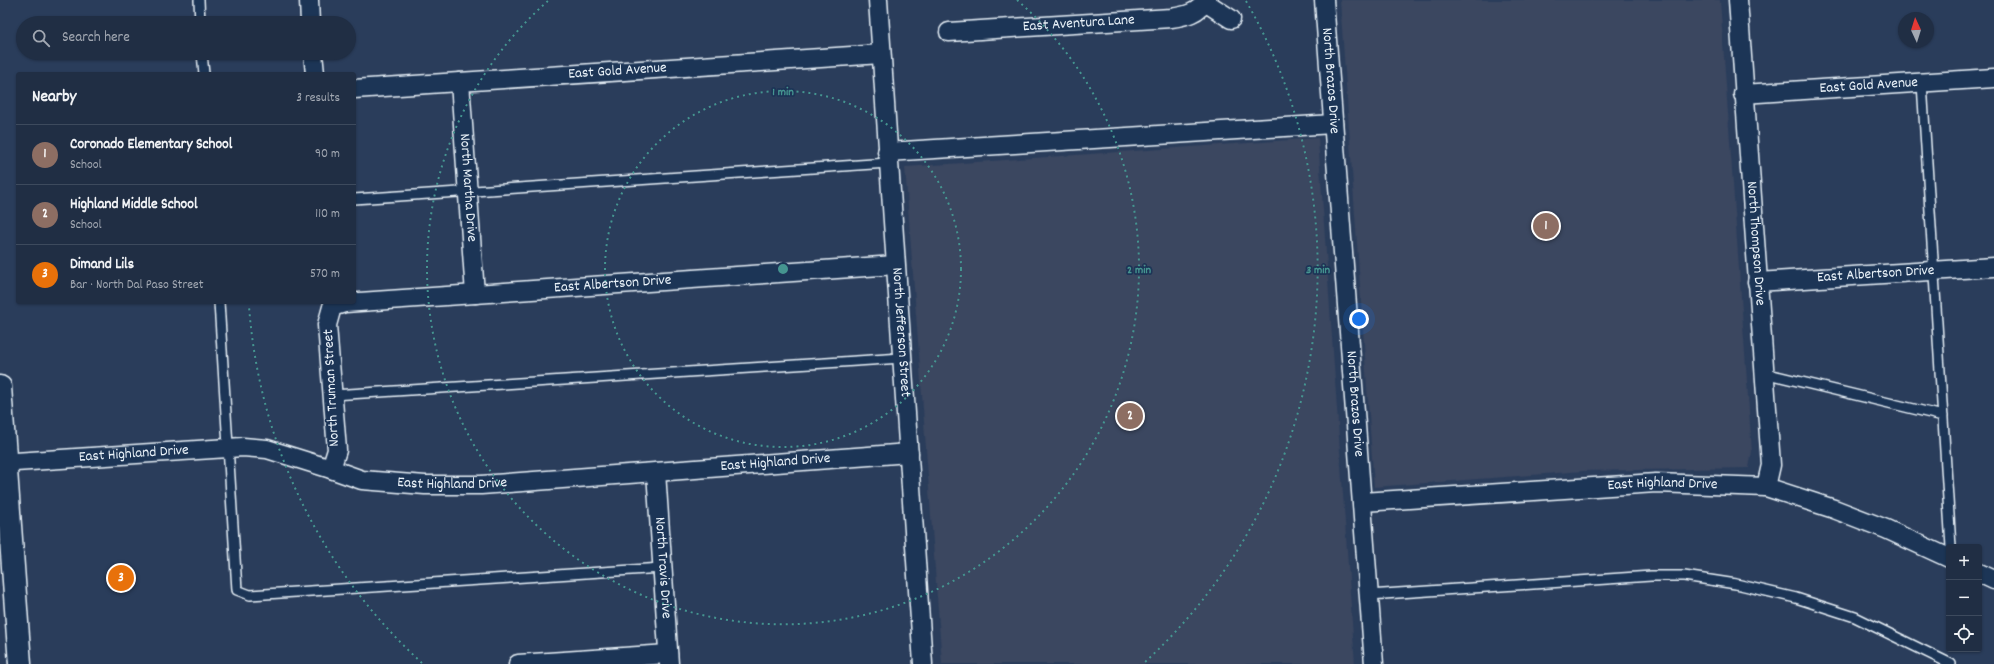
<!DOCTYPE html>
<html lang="en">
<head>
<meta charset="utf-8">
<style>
	:root { --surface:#202e44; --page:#2d3a4f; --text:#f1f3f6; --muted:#a2a8b2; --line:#3d4a5d; --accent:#ffd166 }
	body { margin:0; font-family:Dekko,sans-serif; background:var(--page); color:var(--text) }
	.controls { position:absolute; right:12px; bottom:12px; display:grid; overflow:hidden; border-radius:4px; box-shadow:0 1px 3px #0004 }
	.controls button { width:36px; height:36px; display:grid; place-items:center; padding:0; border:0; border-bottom:1px solid var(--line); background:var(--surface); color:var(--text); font:20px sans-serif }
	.compass { position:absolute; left:1898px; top:12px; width:36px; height:36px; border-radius:50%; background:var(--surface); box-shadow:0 1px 3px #0004; rotate:356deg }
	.you { position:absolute; left:1359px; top:319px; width:14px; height:14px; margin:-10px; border:3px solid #fff; border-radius:50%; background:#1a73e8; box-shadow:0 0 0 6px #1a73e833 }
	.badge { display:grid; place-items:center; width:26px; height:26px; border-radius:50%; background:var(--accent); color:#fff; font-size:13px; font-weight:700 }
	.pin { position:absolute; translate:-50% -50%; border:2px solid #fff; box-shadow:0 1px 4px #0006 }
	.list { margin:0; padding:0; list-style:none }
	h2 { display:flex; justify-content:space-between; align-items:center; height:52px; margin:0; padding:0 16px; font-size:17px }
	h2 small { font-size:13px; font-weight:400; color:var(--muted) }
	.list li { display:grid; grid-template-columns:26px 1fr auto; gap:12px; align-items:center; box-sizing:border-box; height:60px; padding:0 16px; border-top:1px solid var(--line) }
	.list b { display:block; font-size:15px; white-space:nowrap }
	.list p { margin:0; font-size:13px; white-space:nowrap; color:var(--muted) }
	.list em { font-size:13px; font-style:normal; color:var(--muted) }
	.icon { flex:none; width:22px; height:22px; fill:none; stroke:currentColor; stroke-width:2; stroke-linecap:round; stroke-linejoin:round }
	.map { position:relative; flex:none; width:1994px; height:664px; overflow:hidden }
	.search { position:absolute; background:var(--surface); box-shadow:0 1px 3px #0004; left:16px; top:16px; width:340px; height:44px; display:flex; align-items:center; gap:10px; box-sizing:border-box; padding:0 14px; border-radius:22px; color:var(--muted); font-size:15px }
	.panel { position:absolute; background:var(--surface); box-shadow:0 1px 3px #0004; left:16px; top:72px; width:340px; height:232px; border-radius:4px }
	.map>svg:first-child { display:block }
	.built { fill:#3a4660 }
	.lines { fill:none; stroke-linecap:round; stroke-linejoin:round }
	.lane-casing { stroke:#e8f1f8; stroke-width:12 }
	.street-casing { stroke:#e8f1f8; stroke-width:21 }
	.primary-casing { stroke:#e8f1f8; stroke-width:25 }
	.lane { stroke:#1d3557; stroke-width:9 }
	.street { stroke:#1d3557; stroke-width:18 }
	.primary { stroke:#1d3557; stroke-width:22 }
	.ring { fill:none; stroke:#459590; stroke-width:2; stroke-dasharray:2 4 }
	.labels { text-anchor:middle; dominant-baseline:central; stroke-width:3.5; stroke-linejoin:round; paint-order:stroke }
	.street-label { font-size:15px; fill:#e8f1f8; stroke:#1d3557 }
	.centre { fill:#459590; stroke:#1d3557; stroke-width:2 }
	.ring-label { font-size:12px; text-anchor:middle; font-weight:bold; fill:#459590; stroke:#1d3557; stroke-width:3.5; stroke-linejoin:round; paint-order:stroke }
</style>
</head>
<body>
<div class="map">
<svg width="1994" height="664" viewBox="0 0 1994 664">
	<rect width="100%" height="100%" fill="#2a3d5b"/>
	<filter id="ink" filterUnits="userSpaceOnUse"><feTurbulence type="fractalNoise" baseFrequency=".025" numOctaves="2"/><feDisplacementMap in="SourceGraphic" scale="8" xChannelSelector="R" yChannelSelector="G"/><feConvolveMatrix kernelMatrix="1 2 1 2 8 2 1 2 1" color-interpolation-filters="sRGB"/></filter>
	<g filter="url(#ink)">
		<path class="built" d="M1340 0H1720L1752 452 1749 468 1584 471 1374 487Z
			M1318 138 1355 664H942L905 167Z"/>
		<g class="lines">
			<g class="lane-casing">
				<path id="lane" d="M199 0 200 23
					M202 53 204 74
					M1922 83 1951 547
					M354 199 888 163
					M219 302 237 590 250 595 662 568
					M1764 373 1943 416
					M333 395 902 358
					M1369 595 1651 576H1684L1736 584 1796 598 1855 617 1951 664"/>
			</g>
			<g class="street-casing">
				<g id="street">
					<path d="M309 0 310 23"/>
					<path id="s1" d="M878 0 923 664"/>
					<path id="s2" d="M1324 0 1374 664"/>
					<path id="s3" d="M1738 0 1771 465 1766 487"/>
					<path d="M1205 2 1231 19"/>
					<path id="s4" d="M949 32 1171 18C1185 16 1199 13 1206 0"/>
					<path d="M313 53 315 74"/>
					<path id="s5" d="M460 82 475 294"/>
					<path id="s6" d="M354 89 881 54"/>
					<path id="s7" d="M1743 94 1994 78"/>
					<path d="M887 152 1333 124"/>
					<path id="s8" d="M1757 282 1994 267"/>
					<path id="s9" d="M0 463 243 447 267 449 331 469 362 480 425 485H481L909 453"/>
					<path id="s10" d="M331 469 337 450 327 325 332 307 345 303 895 265"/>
					<path id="s11" d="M656 472 669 664"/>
					<path id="s12" d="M1363 502 1656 483 1766 487 1834 509 1886 529 1949 558"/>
					<path d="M1979 573 1994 580"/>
					<path d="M518 664 668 654"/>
				</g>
			</g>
			<g class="primary-casing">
				<path id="primary" d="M0 387 20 664"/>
			</g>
			<use href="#lane" class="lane"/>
			<use href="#street" class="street"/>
			<use href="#primary" class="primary"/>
		</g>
	</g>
	<g class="ring">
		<circle cx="783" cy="269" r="178"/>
		<path d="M1017 0A356 356 0 1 1 549 0"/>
		<path d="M422 663A535 535 0 0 1 249 306M1246 1A535 535 0 0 1 1144 663"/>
	</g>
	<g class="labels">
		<g class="street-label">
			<text stroke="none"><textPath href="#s4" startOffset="130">East Aventura Lane</textPath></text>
			<text stroke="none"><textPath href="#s6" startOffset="264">East Gold Avenue</textPath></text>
			<text stroke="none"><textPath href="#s2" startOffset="81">North Brazos Drive</textPath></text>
			<text stroke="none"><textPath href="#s7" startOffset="126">East Gold Avenue</textPath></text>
			<text stroke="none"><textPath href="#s5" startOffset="106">North Martha Drive</textPath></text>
			<text stroke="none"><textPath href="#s3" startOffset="244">North Thompson Drive</textPath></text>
			<text stroke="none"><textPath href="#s8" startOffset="119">East Albertson Drive</textPath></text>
			<text stroke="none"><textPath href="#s10" startOffset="446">East Albertson Drive</textPath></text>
			<text stroke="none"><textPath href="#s1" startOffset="333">North Jefferson Street</textPath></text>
			<text transform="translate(332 388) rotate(-93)">North Truman Street</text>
			<text stroke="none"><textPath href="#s2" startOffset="405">North Brazos Drive</textPath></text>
			<text stroke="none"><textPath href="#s9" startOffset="134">East Highland Drive</textPath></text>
			<text stroke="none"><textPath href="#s9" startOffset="782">East Highland Drive</textPath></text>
			<text stroke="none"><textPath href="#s9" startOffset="458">East Highland Drive</textPath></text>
			<text stroke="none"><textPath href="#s12" startOffset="300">East Highland Drive</textPath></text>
			<text stroke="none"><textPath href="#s11" startOffset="96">North Travis Drive</textPath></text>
		</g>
	</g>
	<circle cx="783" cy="269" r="6" class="centre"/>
	<g class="ring-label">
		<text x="783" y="95">1 min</text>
		<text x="1139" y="273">2 min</text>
		<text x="1318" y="273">3 min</text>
	</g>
</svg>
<div class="controls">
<button>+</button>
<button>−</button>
<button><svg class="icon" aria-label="locate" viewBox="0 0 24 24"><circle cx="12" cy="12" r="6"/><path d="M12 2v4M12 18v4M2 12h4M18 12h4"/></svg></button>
</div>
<svg class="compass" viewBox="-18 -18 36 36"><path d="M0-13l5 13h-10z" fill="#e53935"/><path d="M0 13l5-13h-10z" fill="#a2a8b2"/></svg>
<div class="you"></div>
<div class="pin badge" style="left:1546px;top:226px;background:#8d6e63">1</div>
<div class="pin badge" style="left:1130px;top:416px;background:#8d6e63">2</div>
<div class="pin badge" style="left:121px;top:578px;background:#e8710a">3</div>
<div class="search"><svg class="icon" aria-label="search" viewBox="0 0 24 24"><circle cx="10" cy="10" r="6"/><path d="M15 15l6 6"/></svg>Search here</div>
<section class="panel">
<h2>Nearby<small>3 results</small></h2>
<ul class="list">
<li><span class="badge" style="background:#8d6e63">1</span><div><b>Coronado Elementary School</b><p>School</p></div><em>90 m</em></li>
<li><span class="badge" style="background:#8d6e63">2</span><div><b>Highland Middle School</b><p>School</p></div><em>110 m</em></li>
<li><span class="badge" style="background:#e8710a">3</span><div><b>Dimand Lils</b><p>Bar · North Dal Paso Street</p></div><em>570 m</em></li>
</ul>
</section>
</div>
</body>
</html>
